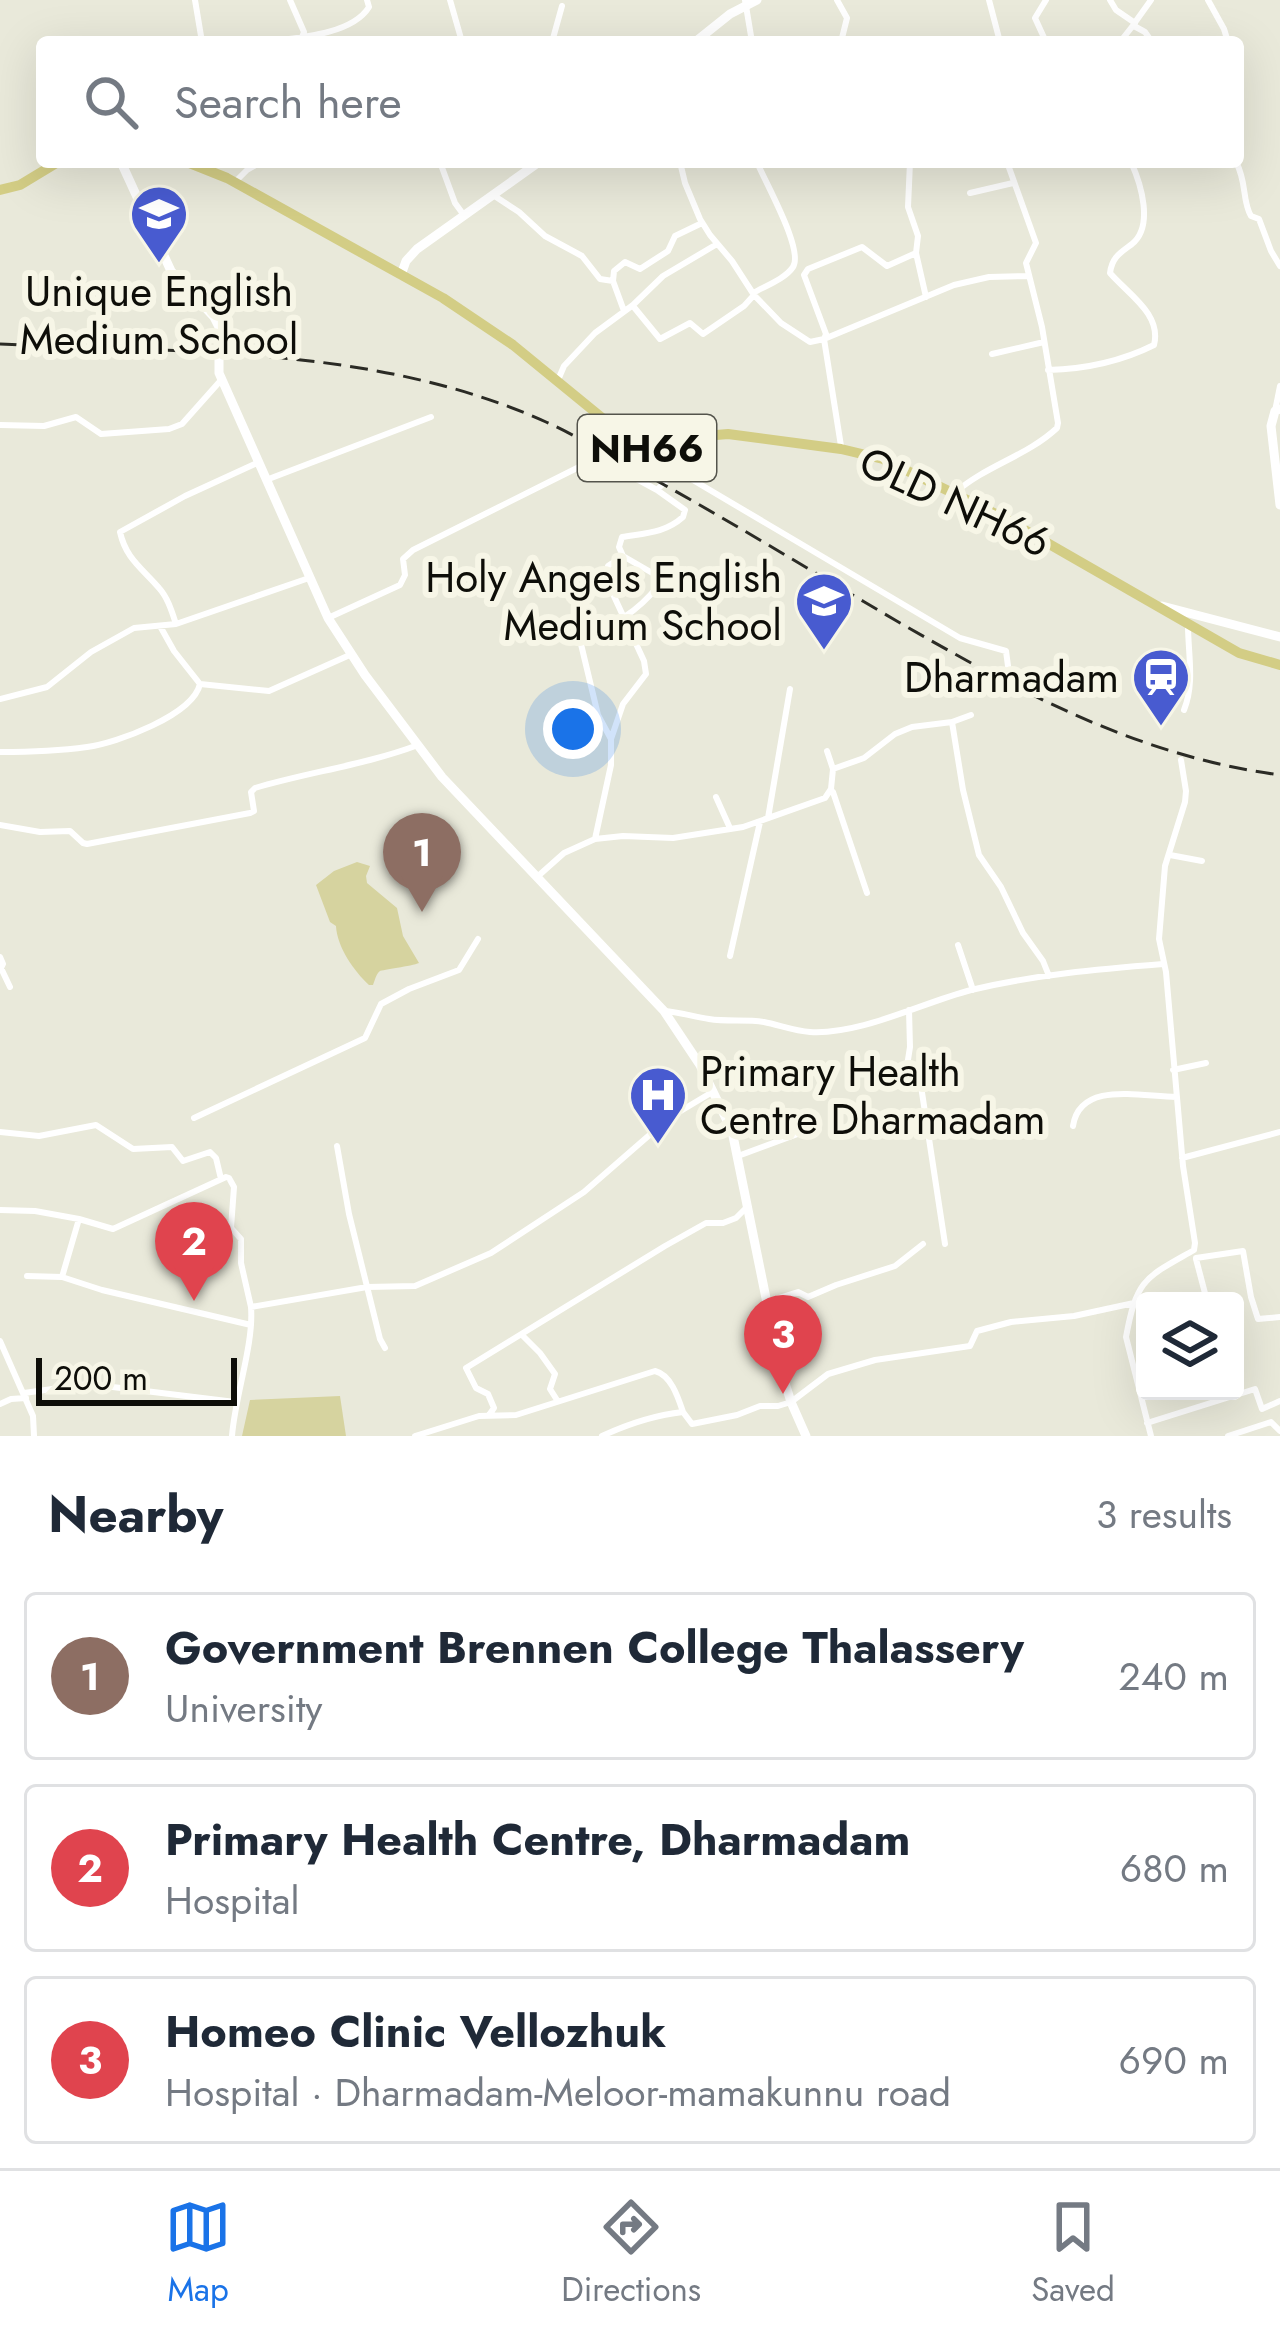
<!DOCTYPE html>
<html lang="en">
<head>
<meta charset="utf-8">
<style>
	:root { --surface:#fff; --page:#f6f6f7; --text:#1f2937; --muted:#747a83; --line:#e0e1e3; --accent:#1a73e8 }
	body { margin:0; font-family:Jost,sans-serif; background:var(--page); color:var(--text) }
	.controls { position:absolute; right:36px; bottom:36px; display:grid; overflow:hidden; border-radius:12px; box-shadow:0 12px 48px #0002 }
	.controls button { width:108px; height:108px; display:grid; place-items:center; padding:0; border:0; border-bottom:3px solid var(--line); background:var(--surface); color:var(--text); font:60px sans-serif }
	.scale { position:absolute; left:36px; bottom:30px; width:201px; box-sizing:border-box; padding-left:12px; border:6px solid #0e0e09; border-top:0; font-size:33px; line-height:42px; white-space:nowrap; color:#0e0e09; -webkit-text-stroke:9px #f7f6e7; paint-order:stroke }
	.you { position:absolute; left:573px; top:729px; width:42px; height:42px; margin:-30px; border:9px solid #fff; border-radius:50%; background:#1a73e8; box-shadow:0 0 0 18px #1a73e833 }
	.badge { display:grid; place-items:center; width:78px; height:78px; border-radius:50%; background:var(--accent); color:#fff; font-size:39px; font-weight:700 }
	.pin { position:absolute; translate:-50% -99px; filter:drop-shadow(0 3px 6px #0008) }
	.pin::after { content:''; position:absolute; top:63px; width:42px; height:36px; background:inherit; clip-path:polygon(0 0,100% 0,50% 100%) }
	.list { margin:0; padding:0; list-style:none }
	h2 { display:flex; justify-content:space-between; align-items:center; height:156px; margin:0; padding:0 48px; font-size:51px }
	h2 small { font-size:39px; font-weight:400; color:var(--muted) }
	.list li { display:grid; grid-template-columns:78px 1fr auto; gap:36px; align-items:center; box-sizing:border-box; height:168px; margin:0 24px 24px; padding:0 24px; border:3px solid var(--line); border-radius:12px }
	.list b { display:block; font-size:45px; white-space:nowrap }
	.list p { margin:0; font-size:39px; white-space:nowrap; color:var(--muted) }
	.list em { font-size:39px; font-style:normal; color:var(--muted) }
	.icon { flex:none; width:66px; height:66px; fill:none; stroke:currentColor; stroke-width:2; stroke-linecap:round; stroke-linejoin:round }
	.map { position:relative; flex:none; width:1280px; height:1436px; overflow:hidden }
	.search { position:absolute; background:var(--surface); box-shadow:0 12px 48px #0002; left:36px; right:36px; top:36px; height:132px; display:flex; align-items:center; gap:30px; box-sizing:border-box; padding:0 42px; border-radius:12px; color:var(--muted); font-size:45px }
	.sheet { height:732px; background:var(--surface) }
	nav { display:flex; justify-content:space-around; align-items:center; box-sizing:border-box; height:168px; border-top:3px solid var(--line); background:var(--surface); font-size:33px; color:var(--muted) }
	nav a { display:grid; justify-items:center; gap:6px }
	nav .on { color:var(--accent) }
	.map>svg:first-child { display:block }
	.green { fill:#d6d39f }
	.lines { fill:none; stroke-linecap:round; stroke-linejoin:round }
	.minor { stroke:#fff; stroke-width:6 }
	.tertiary { stroke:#fff; stroke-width:9 }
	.secondary { stroke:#fff; stroke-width:9 }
	.primary { stroke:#d3cd85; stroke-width:10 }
	.rail { stroke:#2b2b25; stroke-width:3; stroke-dasharray:18 9; stroke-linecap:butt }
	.labels { text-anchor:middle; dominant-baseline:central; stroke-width:12; stroke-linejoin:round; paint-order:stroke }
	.shield { fill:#f7f6e7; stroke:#54544c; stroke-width:3 }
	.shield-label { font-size:39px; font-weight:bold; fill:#0e0e09 }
	.poi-label { font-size:42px; fill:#0e0e09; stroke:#f7f6e7; text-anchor:end }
	.street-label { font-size:42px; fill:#0e0e09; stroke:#f7f6e7 }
</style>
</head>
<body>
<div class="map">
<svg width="1280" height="1436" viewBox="0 0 1280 1436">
	<rect width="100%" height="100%" fill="#e9e9da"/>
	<path class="green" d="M357 862 370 866 366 876 367 883 397 908 403 936 419 963C412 966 382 970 380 971 376 974 375 980 373 985H369C354 971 337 947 336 926L330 922 316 885 334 871Z
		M340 1396 346 1436H242L250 1400Z"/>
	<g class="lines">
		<path class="minor" d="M195 0 202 42
			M290 0 304 32 302 37
			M450 0 462 42
			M745 0 752 42
			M837 0 847 18 841 42
			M989 0 1000 42
			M1110 0 1116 10 1135 23 1120 42
			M1208 0 1224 29 1228 42
			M1136 21 1151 0
			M1134 26 1145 32 1152 42
			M265 42C296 38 352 35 369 7L367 0
			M552 42 562 6
			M1046 42 1035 18 1046 0
			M440 162 455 203 463 214
			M680 162 685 183 700 219 710 235 732 261 754 295 781 323 810 342 824 339 841 446
			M910 162 908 207 918 236 916 253
			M1236 162C1247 182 1242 201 1251 216L1259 219 1271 251 1280 266
			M236 181 247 170 261 162
			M970 193 1013 183
			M493 195 519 212 545 236 582 256 600 279 613 281 614 271 625 262 640 269 668 251 675 236 702 223
			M613 281 624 311
			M753 293C765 286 785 279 793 267 804 250 766 184 757 162
			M926 297 916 253 887 266 862 247 808 269 804 275 826 334 824 339 954 285 989 277 1029 276
			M633 306 660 339 690 323 703 334 744 306 754 295
			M992 354 1044 342
			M1048 370C1087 369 1120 362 1154 345 1162 314 1128 294 1110 273 1112 257 1120 253 1132 244 1154 226 1141 184 1131 162
			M558 380 564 366 595 333 633 305 663 276 717 244
			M1275 411 1280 386
			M0 425 44 426 76 417 101 434 169 429 182 424 222 379
			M676 470 960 638 1006 651 1008 666
			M266 480 431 417
			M657 490 685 510 683 517C665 533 646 533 622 537L619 547 623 556 654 574 658 586C635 615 612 625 580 640L598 715 611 739V765L595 839 623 836 673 838 743 827 825 798 831 789 833 769 864 758 895 734 912 727 952 722 971 715
			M956 492C987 465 1027 456 1057 428L1058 423 1042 327 1026 263 1036 243 1007 162
			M328 618 400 585 405 575 403 559 413 550 591 461 602 460 657 490 676 470 642 450
			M176 624C172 612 168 598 159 588 142 568 126 559 120 532L185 496 257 463
			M160 626 174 651 200 684 269 691 352 654
			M0 699 47 687 91 652 134 628 176 624 309 578
			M1184 710C1195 683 1188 654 1188 625
			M952 722 963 790 979 855 1001 887 1023 933 1043 961 1049 976
			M611 739 623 704 646 674 644 661 606 579 608 566 623 556
			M827 751 833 769
			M0 752C29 752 58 751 87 747 117 743 193 715 200 684
			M833 792 867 893
			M716 797 729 826
			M768 818 790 689
			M0 825 40 832 70 831 83 843 87 844 250 813 254 811 251 792 255 788C308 772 365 765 418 745
			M1170 855 1202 861
			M537 877 564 853 595 839
			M958 945 973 990
			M730 956 760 822
			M0 957 3 964 1 968 10 987
			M909 1010 910 1047 907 1066 921 1086 945 1244
			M664 1011C680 1012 694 1017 709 1019 727 1022 746 1019 764 1022 779 1025 795 1031 810 1032 861 1035 921 1003 971 990 1033 975 1099 969 1163 964
			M1173 1070 1206 1063
			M194 1118 365 1038 381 1004 409 989 459 970 478 939
			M1073 1126C1080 1080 1142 1097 1176 1097
			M0 1132 39 1136 96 1125 133 1149 172 1147 183 1161 210 1152 216 1158 221 1179
			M337 1146 349 1214 380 1339 385 1348
			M738 1156 803 1132
			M1182 1158 1280 1132
			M0 1210 35 1211 79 1219 62 1277 102 1290 251 1325
			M79 1219 113 1229 226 1177 229 1178 234 1187 231 1228
			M223 1227 231 1228 241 1239V1263L251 1307
			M1196 1258 1243 1251 1251 1297 1258 1319 1280 1317
			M1196 1259 1206 1297
			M27 1276 62 1277
			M766 1302 798 1292 808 1297 836 1285 895 1266 923 1244
			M522 1335 540 1353 555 1374 550 1389 557 1400
			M0 1341 33 1416 34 1436
			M24 1393 88 1384 235 1402
			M0 1404 11 1399 26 1398
			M489 1415 494 1408 488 1394 476 1388 466 1368 665 1246 706 1223H723L736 1218 746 1208
			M1147 1423 1255 1389 1262 1409 1280 1401
			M232 1436C235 1396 254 1344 251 1307L367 1287 415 1286 491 1253 584 1192 669 1118 714 1091
			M415 1436 479 1416 516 1415 655 1371C671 1375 678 1397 683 1412
			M602 1436C628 1424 655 1415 683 1412L692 1424 737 1415 760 1406H778L791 1402 828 1374 875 1360 970 1346 977 1331 1011 1322 1074 1316 1134 1303
			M1151 1436 1126 1337C1137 1278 1145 1278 1194 1250L1195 1243 1183 1166 1166 972 1159 939 1165 866 1185 802 1186 791 1181 760
			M1228 1436 1271 1422 1280 1431"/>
		<path class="tertiary" d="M1162 606 1280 637"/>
		<path class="secondary" d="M695 42 730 14 757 0
			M121 162 171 271 214 317 219 327V373L328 618 365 675 442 777 664 1011 700 1065 732 1131 780 1367 791 1402 806 1436
			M401 275 406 261 417 249 539 162
			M1280 409 1275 411 1271 426 1280 505"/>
		<path class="primary" d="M187 162 227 178 443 298 513 345 639 448H650L693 437 728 434 841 449 883 459 1002 517 1239 653 1280 665
			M0 190 20 185 58 162"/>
		<path class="rail" d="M0 344C183 353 375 345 546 422 571 433 595 448 619 460 712 510 803 566 895 620 1018 691 1137 756 1280 775"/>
	</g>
	<defs>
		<g id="school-pin" transform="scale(3)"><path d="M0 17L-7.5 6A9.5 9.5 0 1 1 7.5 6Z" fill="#485bd0" stroke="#f7f6e7"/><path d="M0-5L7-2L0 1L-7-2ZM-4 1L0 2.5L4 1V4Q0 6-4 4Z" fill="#fff"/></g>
		<g id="station-pin" transform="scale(3)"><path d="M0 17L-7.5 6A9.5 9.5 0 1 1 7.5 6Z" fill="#485bd0" stroke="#f7f6e7"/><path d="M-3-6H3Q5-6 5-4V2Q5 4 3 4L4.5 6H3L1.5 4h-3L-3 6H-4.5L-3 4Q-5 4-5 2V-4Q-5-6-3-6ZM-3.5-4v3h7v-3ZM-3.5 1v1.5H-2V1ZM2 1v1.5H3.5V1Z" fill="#fff"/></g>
		<g id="hospital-pin" transform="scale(3)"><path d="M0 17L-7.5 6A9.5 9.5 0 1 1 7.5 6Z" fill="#485bd0" stroke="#f7f6e7"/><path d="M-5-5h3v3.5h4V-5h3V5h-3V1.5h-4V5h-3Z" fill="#fff"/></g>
	</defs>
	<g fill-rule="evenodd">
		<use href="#school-pin" x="159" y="214"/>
		<use href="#school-pin" x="824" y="601"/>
		<use href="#station-pin" x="1161" y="677"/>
		<use href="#hospital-pin" x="658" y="1095"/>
	</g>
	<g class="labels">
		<rect class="shield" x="578" y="415" width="138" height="66" rx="9"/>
		<g class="shield-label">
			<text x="647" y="448">NH66</text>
		</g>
		<g class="poi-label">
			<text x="159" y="291" text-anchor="middle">Unique English<tspan x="159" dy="48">Medium School</tspan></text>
			<text x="782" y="577">Holy Angels English<tspan x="782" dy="48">Medium School</tspan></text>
			<text x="1119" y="677">Dharmadam</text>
			<text x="700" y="1071" text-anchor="start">Primary Health<tspan x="700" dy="48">Centre Dharmadam</tspan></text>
		</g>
		<g class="street-label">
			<text transform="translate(955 502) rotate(25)">OLD NH66</text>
		</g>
	</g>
</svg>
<div class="controls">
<button><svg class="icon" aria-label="layers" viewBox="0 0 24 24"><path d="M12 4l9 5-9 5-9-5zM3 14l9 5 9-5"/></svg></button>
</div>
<div class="scale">200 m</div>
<div class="you"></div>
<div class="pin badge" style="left:422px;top:912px;background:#8d6e63">1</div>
<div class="pin badge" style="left:194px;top:1301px;background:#e0444e">2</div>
<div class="pin badge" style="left:783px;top:1394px;background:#e0444e">3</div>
<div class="search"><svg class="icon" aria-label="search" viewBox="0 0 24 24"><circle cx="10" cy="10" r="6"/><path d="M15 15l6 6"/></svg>Search here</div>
</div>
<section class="sheet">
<h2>Nearby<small>3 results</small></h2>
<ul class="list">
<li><span class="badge" style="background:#8d6e63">1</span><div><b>Government Brennen College Thalassery</b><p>University</p></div><em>240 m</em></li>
<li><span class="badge" style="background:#e0444e">2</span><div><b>Primary Health Centre, Dharmadam</b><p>Hospital</p></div><em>680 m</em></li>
<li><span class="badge" style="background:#e0444e">3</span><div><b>Homeo Clinic Vellozhuk</b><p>Hospital · Dharmadam-Meloor-mamakunnu road</p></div><em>690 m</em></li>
</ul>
</section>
<nav>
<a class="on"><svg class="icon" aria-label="map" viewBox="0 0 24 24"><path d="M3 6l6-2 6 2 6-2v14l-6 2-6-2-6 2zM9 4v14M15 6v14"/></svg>Map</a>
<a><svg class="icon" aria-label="directions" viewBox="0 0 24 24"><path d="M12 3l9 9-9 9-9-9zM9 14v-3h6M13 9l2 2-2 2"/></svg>Directions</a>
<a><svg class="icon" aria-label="saved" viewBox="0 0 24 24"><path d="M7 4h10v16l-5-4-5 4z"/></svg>Saved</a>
</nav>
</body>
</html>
